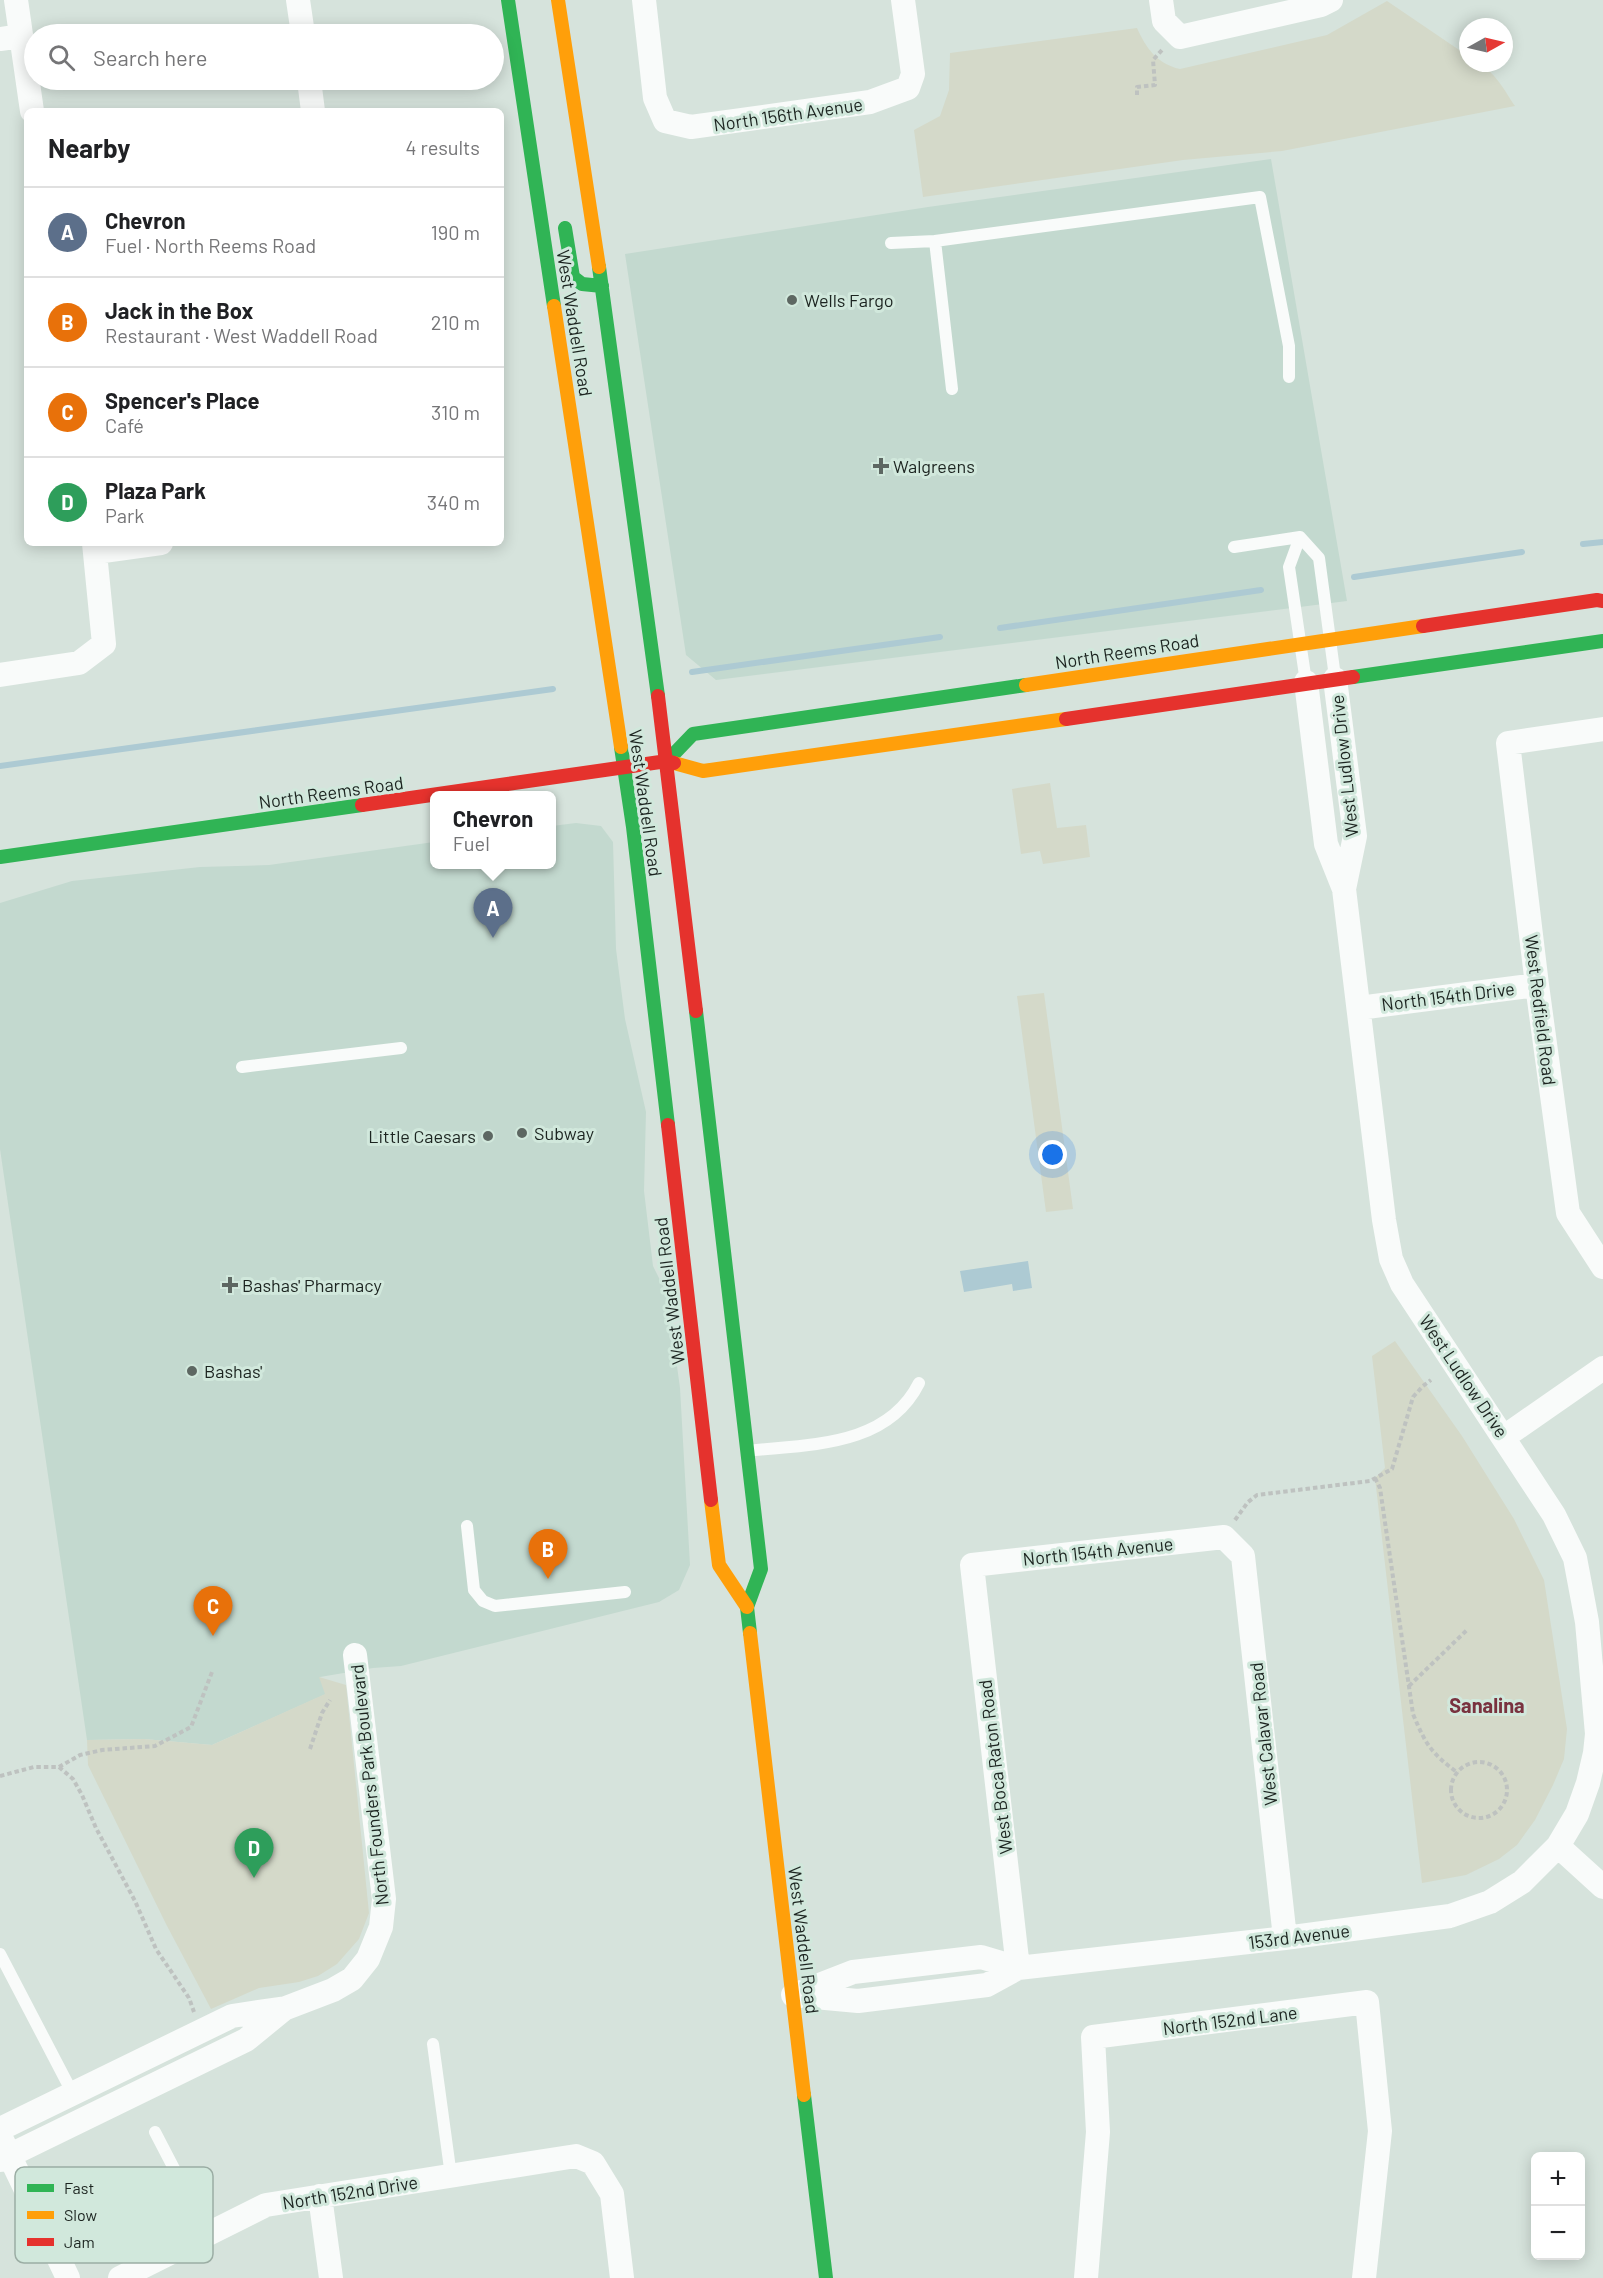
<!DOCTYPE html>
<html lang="en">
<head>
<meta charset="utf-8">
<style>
	:root { --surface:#fff; --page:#f2f2f2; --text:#202124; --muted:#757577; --line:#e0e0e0; --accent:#d93025 }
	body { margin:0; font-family:Barlow,sans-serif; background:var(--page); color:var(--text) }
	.controls { position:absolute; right:18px; bottom:18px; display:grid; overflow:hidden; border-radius:9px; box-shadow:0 3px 15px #0003 }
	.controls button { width:54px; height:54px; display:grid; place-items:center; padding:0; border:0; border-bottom:2px solid var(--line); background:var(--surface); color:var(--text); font:30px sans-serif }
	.compass { position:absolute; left:1459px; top:18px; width:54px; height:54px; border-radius:50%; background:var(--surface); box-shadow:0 3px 15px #0003; rotate:82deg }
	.you { position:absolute; left:1053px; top:1155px; width:21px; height:21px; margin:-15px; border:4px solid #fff; border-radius:50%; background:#1a73e8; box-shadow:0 0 0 9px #1a73e833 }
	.badge { display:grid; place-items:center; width:39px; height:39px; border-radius:50%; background:var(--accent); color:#fff; font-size:20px; font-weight:700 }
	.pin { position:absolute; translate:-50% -50px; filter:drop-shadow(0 2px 3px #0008) }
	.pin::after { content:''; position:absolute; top:32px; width:21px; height:18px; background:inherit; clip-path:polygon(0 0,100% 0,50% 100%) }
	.popup { position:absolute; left:430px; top:791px; width:126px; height:78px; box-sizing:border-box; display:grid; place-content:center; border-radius:9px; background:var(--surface); filter:drop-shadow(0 2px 4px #0005); font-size:20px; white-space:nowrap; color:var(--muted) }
	.popup b { font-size:22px; color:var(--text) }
	.popup::after { content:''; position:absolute; left:50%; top:100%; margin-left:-12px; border:12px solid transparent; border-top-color:var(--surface) }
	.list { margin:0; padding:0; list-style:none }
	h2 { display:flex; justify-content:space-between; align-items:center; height:78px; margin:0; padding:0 24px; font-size:26px }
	h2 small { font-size:20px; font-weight:400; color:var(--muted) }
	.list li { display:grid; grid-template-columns:39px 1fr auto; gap:18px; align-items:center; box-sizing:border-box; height:90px; padding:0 24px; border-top:2px solid var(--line) }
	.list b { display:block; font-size:22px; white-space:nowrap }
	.list p { margin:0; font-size:20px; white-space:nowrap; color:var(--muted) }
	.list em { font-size:20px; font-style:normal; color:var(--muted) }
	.icon { flex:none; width:33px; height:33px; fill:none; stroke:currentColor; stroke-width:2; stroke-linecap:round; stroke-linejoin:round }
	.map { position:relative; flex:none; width:1603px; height:2278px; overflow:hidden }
	.search { position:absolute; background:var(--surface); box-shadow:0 3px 15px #0003; left:24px; top:24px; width:480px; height:66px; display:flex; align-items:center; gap:15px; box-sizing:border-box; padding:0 21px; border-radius:33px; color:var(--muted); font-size:22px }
	.panel { position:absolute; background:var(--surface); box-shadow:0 3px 15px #0003; left:24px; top:108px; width:480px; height:438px; border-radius:9px }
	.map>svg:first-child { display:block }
	.built { fill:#c3d9cf }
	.green { fill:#d4d9c9 }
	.water { fill:#adcad3 }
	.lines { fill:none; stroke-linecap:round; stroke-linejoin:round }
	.stream { stroke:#adcad3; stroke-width:6 }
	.path { stroke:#bec2c0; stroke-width:4; stroke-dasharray:4.5 3; stroke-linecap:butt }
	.lane { stroke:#f9fbfa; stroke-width:12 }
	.street { stroke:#f9fbfa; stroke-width:24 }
	.fast { stroke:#30b455; stroke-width:14 }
	.slow { stroke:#ff9f0a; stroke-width:14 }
	.jam { stroke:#e5322d; stroke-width:14 }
	.poi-dot { fill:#5d6762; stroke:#d1e8dc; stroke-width:2 }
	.labels { text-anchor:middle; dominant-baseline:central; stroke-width:6; stroke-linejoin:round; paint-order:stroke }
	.street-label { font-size:18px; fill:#1c2420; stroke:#d1e8dc }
	.poi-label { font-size:18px; fill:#1c2420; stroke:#d1e8dc; text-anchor:start }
	.neighbourhood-label { font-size:20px; font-weight:bold; fill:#79323f; stroke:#d1e8dc }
	.key { fill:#d1e8dc; stroke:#9bada4; stroke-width:1.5 }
	.key-label { font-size:16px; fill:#1c2420 }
</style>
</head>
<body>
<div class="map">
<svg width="1603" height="2278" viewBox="0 0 1603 2278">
	<rect width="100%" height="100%" fill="#d6e3dc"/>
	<path class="built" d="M1271 159 1347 601 716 680 686 655 625 254 928 207Z
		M576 823 601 826 613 842 616 949 625 1019 646 1112 644 1191 653 1266 667 1294 680 1388 690 1565 679 1590 659 1602 401 1666 373 1668 320 1677 326 1694 212 1745 144 1739 87 1740 0 1149V903L72 881 200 867 269 865 434 842V864H552V826Z"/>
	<path class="green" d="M1387 1 1468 56V63C1492 63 1503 89 1515 106L1282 151 1183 160 923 197 914 130 940 116 949 90 950 53 1137 28C1146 48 1157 64 1180 69L1327 35Z
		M1050 783 1057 828 1086 825 1090 857 1043 864 1040 851 1021 854 1012 789Z
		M1044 993 1073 1209 1046 1212 1017 996Z
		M1395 1341 1462 1436 1514 1519 1544 1580 1567 1729 1564 1759 1553 1785 1535 1820 1517 1845 1499 1859 1466 1875 1422 1883 1375 1478 1385 1468 1372 1356Z
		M319 1677 346 1685 369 1913 359 1939 337 1964 318 1976 299 1982 259 1988 211 2009 166 1924 88 1765 87 1740 144 1739 212 1745 325 1694Z"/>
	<path class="water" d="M1028 1261 1032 1288 1013 1291 1012 1284 964 1292 960 1271Z"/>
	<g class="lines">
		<path class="stream" d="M1583 544 1603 542
			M1354 577 1522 552
			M1000 628 1261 590
			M692 672 940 637
			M0 766 553 689"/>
		<path class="path" d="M1137 95V87L1155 85 1153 60 1162 50
			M1375 1478 1380 1488 1413 1714C1426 1745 1431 1753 1458 1773
			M1235 1520 1248 1502 1257 1495 1370 1481 1392 1469 1413 1397 1423 1386 1431 1380
			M1409 1686 1468 1629
			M310 1749 322 1713 330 1700
			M1451 1790a28 28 0 1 1 56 0a28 28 0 1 1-56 0Z
			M59 1767 73 1779 82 1795 96 1828 135 1901 156 1949 189 1998 194 2012
			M0 1776 34 1767H59L80 1755 102 1750 155 1746 191 1727 212 1672"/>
		<path class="lane" d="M891 243 935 241
			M952 389 935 241 1260 197 1289 346V377
			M1300 537 1319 558 1335 677
			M1300 537 1289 567 1306 682
			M1234 547 1300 537
			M242 1067 401 1048
			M747 1451C810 1444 887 1447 919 1383
			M467 1526 474 1590 483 1601 495 1606 625 1592
			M0 1954 73 2094
			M433 2044 451 2176
			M155 2132 208 2234"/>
		<path class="street" d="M16 0 32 111
			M298 0 303 34
			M644 0 655 98 665 121 691 127 870 102 908 88 913 74 903 0
			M1161 0 1164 21 1180 37 1321 5 1331 0
			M0 39 21 36
			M309 80 313 111
			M96 552 161 543
			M0 675 79 663 104 644 94 543
			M1335 679 1355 836 1344 889
			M1603 729 1508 743 1537 985 1568 1213 1603 1267
			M1359 1008 1537 985
			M1504 1437 1603 1368
			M1558 1846 1603 1887
			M1018 1968 972 1565 1224 1537 1243 1556 1285 1938
			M799 1993 853 1972 981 1957 1018 1968
			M793 1995 858 2001 987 1985 1018 1968 1285 1938 1450 1916 1490 1902 1522 1882 1558 1846 1577 1814 1588 1783 1595 1753 1597 1734 1587 1622 1575 1558 1554 1515 1402 1284 1391 1259 1384 1220 1344 889 1326 844 1306 682
			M0 2129 232 2016 286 2008 333 1990 352 1979 368 1959 381 1927 384 1899 355 1655
			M3 2142 68 2278
			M0 2160 246 2040 284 2009
			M320 2196 331 2278
			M120 2278 266 2205 576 2156 593 2163 612 2194 622 2278
			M1086 2278 1098 2132 1093 2037 1367 2002 1380 2131 1364 2278"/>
		<path class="fast" d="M508 0 554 306
			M565 228 573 277 582 284 602 286
			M599 267 658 696
			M1353 677 1603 641
			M621 747 633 827 668 1125
			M667 761 693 734 1026 685
			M0 857 362 805
			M696 1011 761 1569 747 1607 750 1633
			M804 2095 826 2278"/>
		<path class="slow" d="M558 0 599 267
			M554 306 621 747
			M1026 685 1423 626
			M674 763 703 771 1066 719
			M711 1500 719 1565 747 1607
			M750 1633 804 2095"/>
		<path class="jam" d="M1423 626 1597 600 1603 601
			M658 696 696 1011
			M1066 719 1353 677
			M362 805 667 761 674 763
			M668 1125 711 1500"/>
	</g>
	<g class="poi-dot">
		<circle cx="792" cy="300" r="6"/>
		<path d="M878 457h6v6h6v6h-6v6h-6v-6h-6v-6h6z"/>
		<circle cx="522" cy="1133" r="6"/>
		<circle cx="488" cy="1136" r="6"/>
		<path d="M227 1276h6v6h6v6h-6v6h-6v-6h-6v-6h6z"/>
		<circle cx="192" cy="1371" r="6"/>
	</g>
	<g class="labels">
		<g class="street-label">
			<text transform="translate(788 114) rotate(-8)">North 156th Avenue</text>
			<text transform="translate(575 323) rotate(81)">West Waddell Road</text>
			<text transform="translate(1127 651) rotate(-9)">North Reems Road</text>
			<text transform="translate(1344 766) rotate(-96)">West Ludlow Drive</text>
			<text transform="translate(331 792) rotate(-8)">North Reems Road</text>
			<text transform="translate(646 803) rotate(82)">West Waddell Road</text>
			<text transform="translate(1448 996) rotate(-7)">North 154th Drive</text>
			<text transform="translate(1541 1010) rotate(83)">West Redfield Road</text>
			<text transform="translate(669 1291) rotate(-97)">West Waddell Road</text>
			<text transform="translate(1464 1376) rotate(56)">West Ludlow Drive</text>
			<text transform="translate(1098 1551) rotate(-6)">North 154th Avenue</text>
			<text transform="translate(1263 1734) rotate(-96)">West Calavar Road</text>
			<text transform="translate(995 1767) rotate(-97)">West Boca Raton Road</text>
			<text transform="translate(369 1785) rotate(-96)">North Founders Park Boulevard</text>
			<text transform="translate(1299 1936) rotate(-7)">153rd Avenue</text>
			<text transform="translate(804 1940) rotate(83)">West Waddell Road</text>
			<text transform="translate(1230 2020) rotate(-7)">North 152nd Lane</text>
			<text transform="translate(350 2192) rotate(-9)">North 152nd Drive</text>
		</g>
		<g class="poi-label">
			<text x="804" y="300">Wells Fargo</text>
			<text x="893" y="466">Walgreens</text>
			<text x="534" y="1133">Subway</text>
			<text x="476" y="1136" text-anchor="end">Little Caesars</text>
			<text x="242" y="1285">Bashas' Pharmacy</text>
			<text x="204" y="1371">Bashas'</text>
		</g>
		<g class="neighbourhood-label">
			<text x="1487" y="1705">Sanalina</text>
		</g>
	</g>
	<rect x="15" y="2167" width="198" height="96" rx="9" class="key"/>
	<rect x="27" y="2184" width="27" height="8" fill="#30b455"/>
	<rect x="27" y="2211" width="27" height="8" fill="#ff9f0a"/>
	<rect x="27" y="2238" width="27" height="8" fill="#e5322d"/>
	<g class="key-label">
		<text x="64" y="2194">Fast</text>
		<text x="64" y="2221">Slow</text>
		<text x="64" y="2248">Jam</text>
	</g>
</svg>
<div class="controls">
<button>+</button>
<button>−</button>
</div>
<svg class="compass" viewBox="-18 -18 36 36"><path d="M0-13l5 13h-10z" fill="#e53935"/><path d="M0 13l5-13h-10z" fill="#757577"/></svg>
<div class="you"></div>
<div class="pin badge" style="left:493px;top:938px;background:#5c6f8a">A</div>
<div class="popup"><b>Chevron</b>Fuel</div>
<div class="pin badge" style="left:548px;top:1579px;background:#e8710a">B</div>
<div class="pin badge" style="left:213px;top:1636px;background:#e8710a">C</div>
<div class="pin badge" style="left:254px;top:1878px;background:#2e9e5b">D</div>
<div class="search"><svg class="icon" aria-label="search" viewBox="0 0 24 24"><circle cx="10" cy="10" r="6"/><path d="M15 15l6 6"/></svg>Search here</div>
<section class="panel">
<h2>Nearby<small>4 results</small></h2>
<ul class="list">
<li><span class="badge" style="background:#5c6f8a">A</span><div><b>Chevron</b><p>Fuel · North Reems Road</p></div><em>190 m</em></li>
<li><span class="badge" style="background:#e8710a">B</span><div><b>Jack in the Box</b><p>Restaurant · West Waddell Road</p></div><em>210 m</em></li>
<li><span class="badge" style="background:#e8710a">C</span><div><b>Spencer's Place</b><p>Café</p></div><em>310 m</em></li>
<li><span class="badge" style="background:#2e9e5b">D</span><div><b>Plaza Park</b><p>Park</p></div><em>340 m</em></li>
</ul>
</section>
</div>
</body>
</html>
